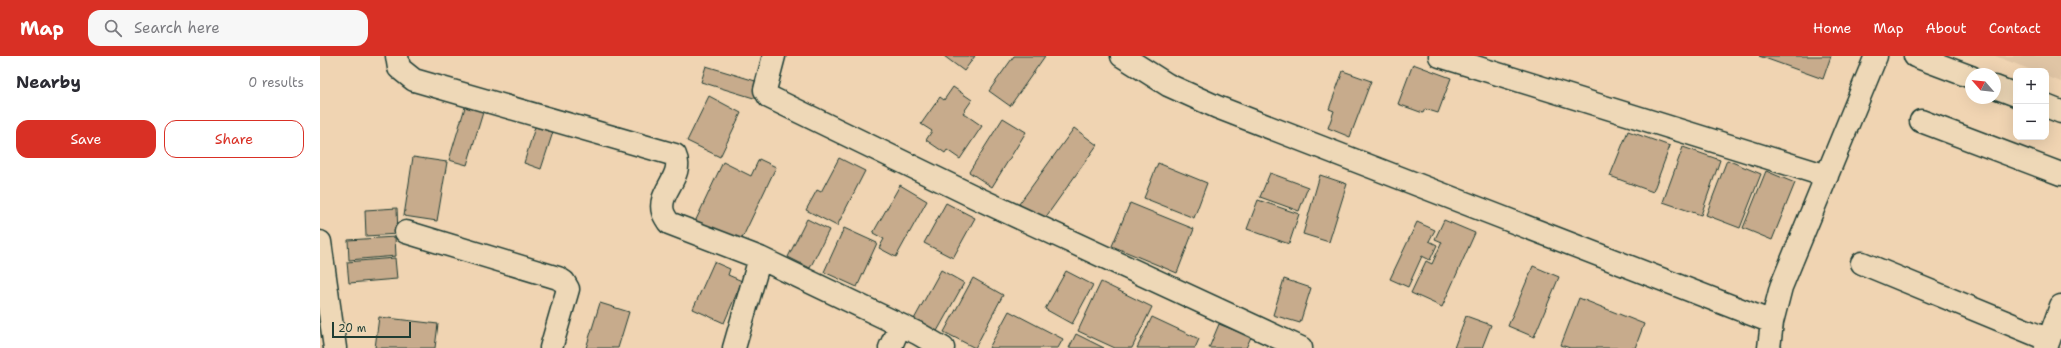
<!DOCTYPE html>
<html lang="en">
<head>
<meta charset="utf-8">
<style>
	:root { --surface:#fff; --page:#f7f7f7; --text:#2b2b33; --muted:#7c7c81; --line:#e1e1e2; --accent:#d93025 }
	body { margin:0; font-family:"Shantell Sans",sans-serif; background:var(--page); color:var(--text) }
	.controls { position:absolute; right:12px; top:12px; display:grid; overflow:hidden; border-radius:8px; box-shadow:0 4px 16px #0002 }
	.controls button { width:36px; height:36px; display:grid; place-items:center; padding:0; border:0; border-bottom:1px solid var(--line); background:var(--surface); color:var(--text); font:20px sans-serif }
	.compass { position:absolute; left:1645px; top:12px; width:36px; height:36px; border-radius:50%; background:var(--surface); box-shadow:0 4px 16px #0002; rotate:298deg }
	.scale { position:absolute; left:12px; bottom:10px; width:79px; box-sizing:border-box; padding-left:4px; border:2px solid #1f3d34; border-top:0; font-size:11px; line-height:14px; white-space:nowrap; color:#1f3d34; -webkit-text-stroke:3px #eed8b7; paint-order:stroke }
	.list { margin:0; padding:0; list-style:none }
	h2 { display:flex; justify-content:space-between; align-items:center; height:52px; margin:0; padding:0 16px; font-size:17px }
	h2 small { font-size:13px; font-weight:400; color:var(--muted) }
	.actions { display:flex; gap:8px; padding:12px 16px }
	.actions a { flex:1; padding:9px 0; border:1px solid var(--accent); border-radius:12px; text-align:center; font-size:14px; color:var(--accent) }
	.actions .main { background:var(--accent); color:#fff }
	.icon { flex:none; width:22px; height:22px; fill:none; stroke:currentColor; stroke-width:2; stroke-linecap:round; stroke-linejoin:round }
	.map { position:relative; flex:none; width:1741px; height:292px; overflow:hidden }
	header { display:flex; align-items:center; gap:24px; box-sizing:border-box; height:56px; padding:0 20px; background:var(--accent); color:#fff }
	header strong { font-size:19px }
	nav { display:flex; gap:22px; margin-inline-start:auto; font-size:14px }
	.search { width:280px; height:36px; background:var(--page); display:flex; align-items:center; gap:10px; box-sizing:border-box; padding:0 14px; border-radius:12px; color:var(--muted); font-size:15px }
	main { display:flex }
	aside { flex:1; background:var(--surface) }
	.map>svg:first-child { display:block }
	.built { fill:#e0c5a5 }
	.building { fill:#c7ab8c; stroke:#1f3d34 }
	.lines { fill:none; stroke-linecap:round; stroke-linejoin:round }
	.minor-casing { stroke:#1f3d34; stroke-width:25 }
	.minor { stroke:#eed8b7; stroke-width:22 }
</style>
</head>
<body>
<header>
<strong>Map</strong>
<div class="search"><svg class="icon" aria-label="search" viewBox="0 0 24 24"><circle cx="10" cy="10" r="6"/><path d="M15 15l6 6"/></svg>Search here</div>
<nav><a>Home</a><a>Map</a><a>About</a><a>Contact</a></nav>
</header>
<main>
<aside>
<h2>Nearby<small>0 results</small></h2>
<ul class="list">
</ul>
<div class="actions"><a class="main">Save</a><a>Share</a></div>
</aside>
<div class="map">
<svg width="1741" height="292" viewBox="0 0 1741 292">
	<rect width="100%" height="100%" fill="#f0d4b2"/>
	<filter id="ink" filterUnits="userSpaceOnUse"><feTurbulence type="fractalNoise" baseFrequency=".025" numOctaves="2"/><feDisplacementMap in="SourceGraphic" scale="8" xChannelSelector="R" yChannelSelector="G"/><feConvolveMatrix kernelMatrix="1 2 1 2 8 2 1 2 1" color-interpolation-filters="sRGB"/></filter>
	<g filter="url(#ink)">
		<path class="built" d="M1675 0H1741V26L1726 20V15H1714Z"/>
		<path class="building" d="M624 0H655L644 15Z
			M694 0H725L690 50 669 35Z
			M1439 0H1511L1503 23Z
			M1093 8 1131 22 1118 57 1105 53 1103 57 1078 48Z
			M386 10 442 27 437 43 381 26Z
			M1023 15 1051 25 1030 81 1008 72 1014 55 1009 53Z
			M633 31 652 44 643 57 662 70 640 103 627 94 625 97 606 84 612 75 601 68 620 41 624 44Z
			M389 40 421 57 400 101 367 85Z
			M146 48 164 53 147 109 129 104Z
			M683 62 706 76 672 131 649 116Z
			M215 71 233 76 221 113 204 107Z
			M754 72 777 89 723 165 699 148Z
			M1308 75 1350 90 1333 136 1290 120Z
			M1363 91 1400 104 1381 159 1343 146Z
			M93 101 127 106 117 165 84 160Z
			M519 102 545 115 517 170 486 154 497 134 501 136Z
			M439 103 456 111 419 189 374 168 403 106 431 120Z
			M1407 104 1441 118 1420 172 1386 159Z
			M838 107 887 127 874 162 824 142Z
			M1446 115 1475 127 1452 184 1423 172Z
			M950 117 988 131 979 155 940 141Z
			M1000 119 1027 128 1009 186 983 178Z
			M580 129 607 145 576 201 559 192 564 183 553 177Z
			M938 144 979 158 969 188 927 173Z
			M626 147 655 162 633 202 604 187Z
			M810 147 874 173 857 217 792 190Z
			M77 152 78 178 46 180 45 154Z
			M487 163 509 174 490 212 468 201Z
			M1124 164 1155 177 1122 251 1091 237 1106 205 1112 208 1122 186 1115 183Z
			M1097 166 1115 174 1109 185 1117 189 1110 204 1102 200 1088 231 1070 223Z
			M524 172 557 187 537 231 504 216Z
			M75 181 76 200 29 204 28 184Z
			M75 202 77 223 29 227 27 206Z
			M394 206 410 213 408 219 422 225 404 267 373 253Z
			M1213 210 1239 221 1214 281 1188 270Z
			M621 214 644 227 616 277 593 265Z
			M746 215 773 229 752 268 725 253Z
			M653 222 683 239 655 292 624 276Z
			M964 223 991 232 980 267 953 259Z
			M781 226 832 251 812 292H795L758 275Z
			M1259 242 1324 268 1315 292H1250L1241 289Z
			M280 247 309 256 298 292H266Z
			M689 255 743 283 738 292H669Z
			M1146 260 1171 269 1162 292H1134Z
			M59 261 118 268 115 292H55Z
			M832 261 879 283 875 292H817Z
			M899 268 931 281 926 292H889Z
			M756 278 784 292H749Z"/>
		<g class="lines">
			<g class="minor-casing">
				<path id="minor" d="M77 0 79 12 94 24 355 99C365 120 337 136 343 156 344 160 347 164 349 167L440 202 597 277 623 292
					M454 0 445 34 449 41 659 143 981 292
					M802 0 848 29 897 51 1452 266
					M1120 0 1507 120
					M1595 0 1651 21
					M1675 31 1696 39
					M1726 50 1741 56
					M1601 65 1741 118
					M86 176 238 222 244 226 248 233 231 292
					M0 186 15 292
					M1542 207 1729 284
					M414 292 440 202
					M570 292 580 269
					M1449 292 1452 266 1461 231 1556 0
					M1726 292 1741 250"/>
			</g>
			<use href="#minor" class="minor"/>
		</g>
	</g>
</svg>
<div class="controls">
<button>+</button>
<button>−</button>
</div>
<svg class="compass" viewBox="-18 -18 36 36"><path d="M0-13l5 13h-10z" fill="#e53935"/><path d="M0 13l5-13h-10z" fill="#7c7c81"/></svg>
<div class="scale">20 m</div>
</div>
</main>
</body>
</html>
